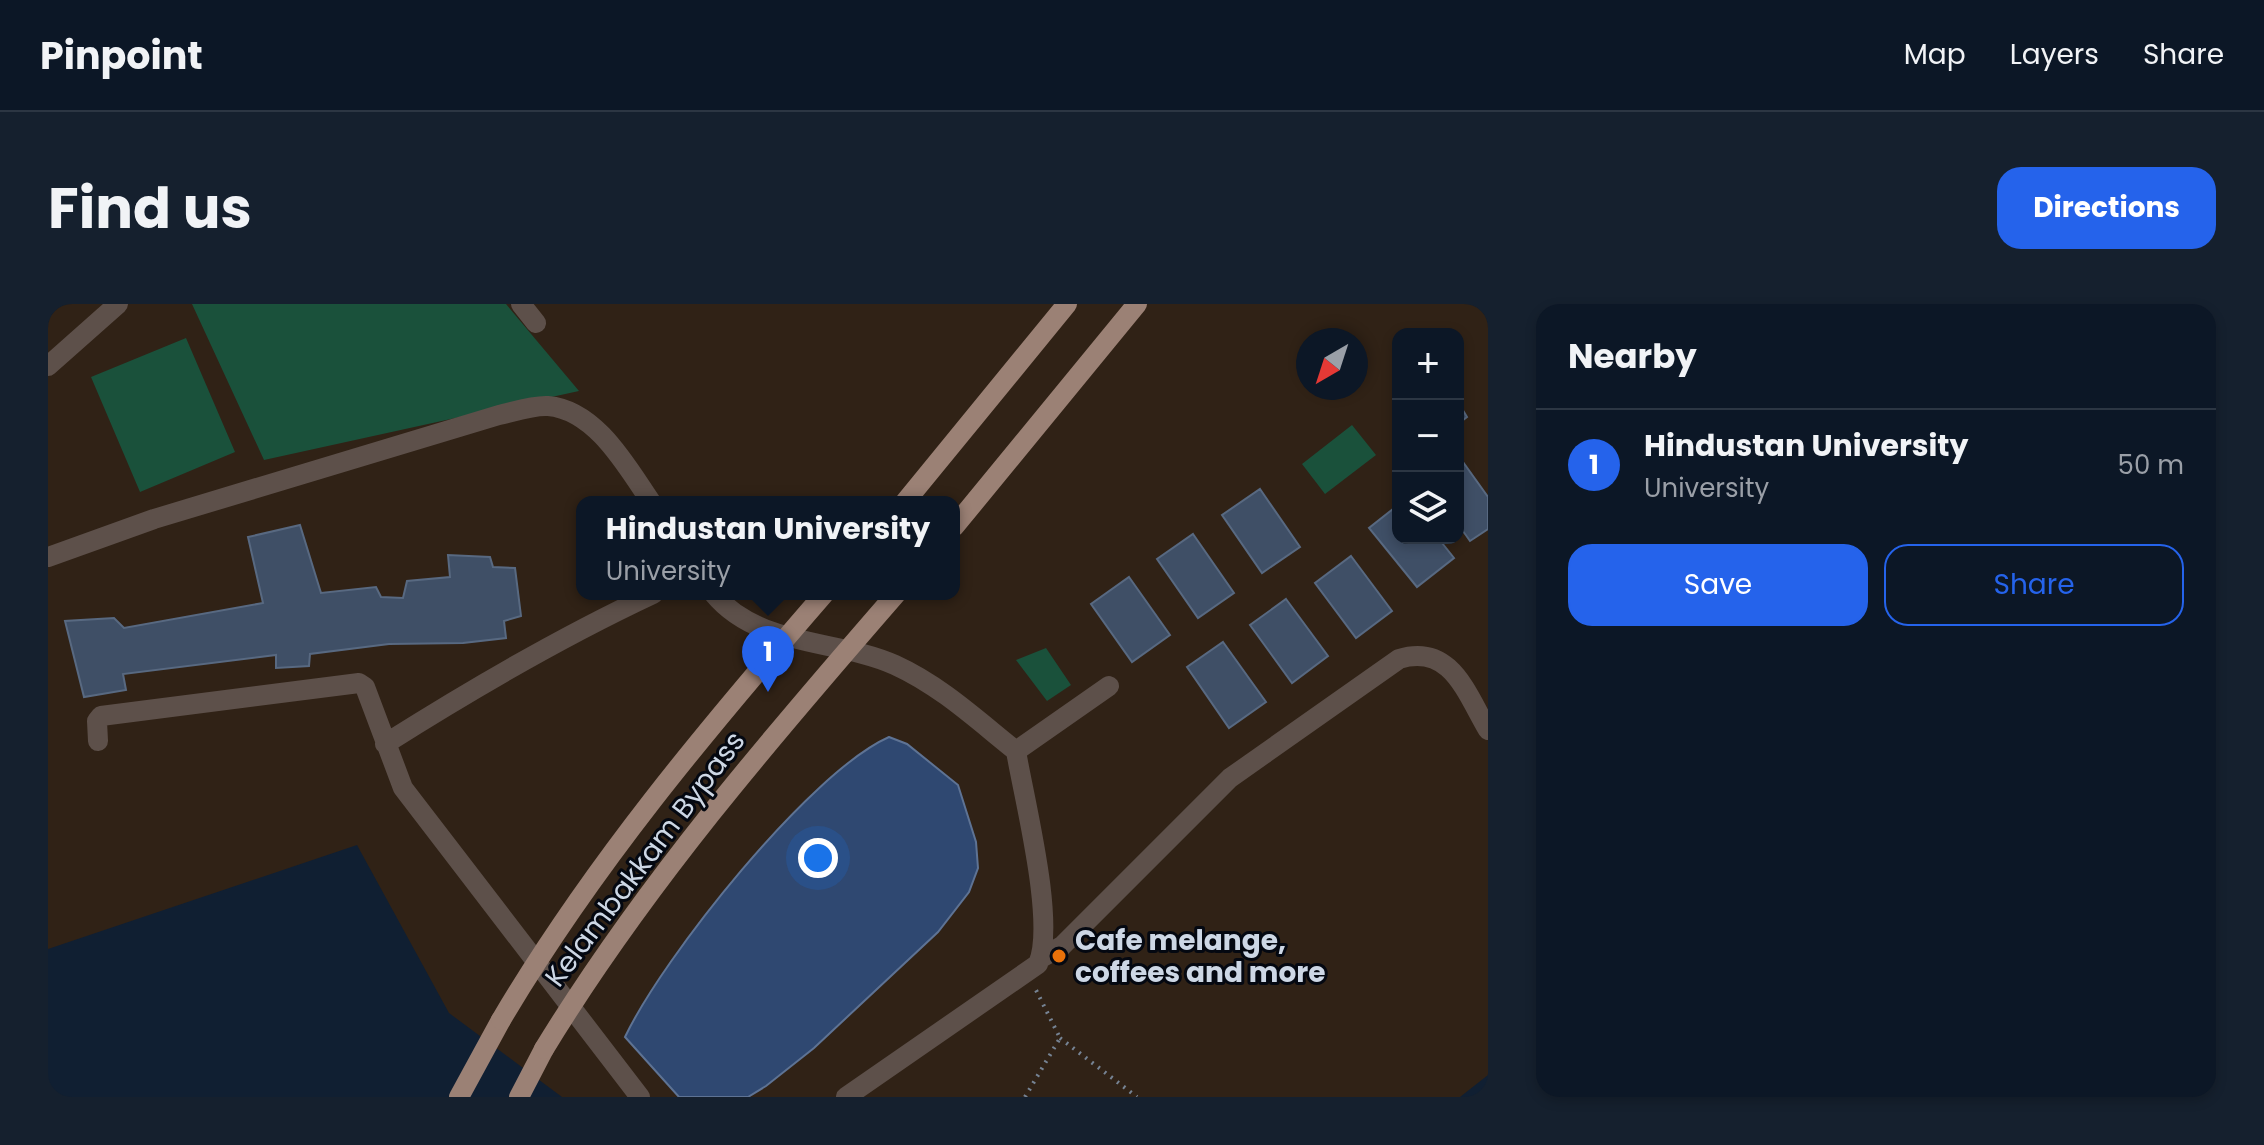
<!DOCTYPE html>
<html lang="en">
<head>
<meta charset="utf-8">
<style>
	:root { --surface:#0c1726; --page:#15202e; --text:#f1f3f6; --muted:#9a9fa7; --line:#2c3643; --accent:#2563eb }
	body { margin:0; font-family:Poppins,sans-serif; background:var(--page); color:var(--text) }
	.controls { position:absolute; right:24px; top:24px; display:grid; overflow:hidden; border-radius:16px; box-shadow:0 4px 12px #0003 }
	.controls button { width:72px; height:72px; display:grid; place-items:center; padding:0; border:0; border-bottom:2px solid var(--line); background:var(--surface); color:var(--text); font:40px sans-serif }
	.compass { position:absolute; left:1248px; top:24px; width:72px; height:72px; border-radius:50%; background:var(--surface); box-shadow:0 4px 12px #0003; rotate:219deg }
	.you { position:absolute; left:770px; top:554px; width:28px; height:28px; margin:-20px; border:6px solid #fff; border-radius:50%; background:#1a73e8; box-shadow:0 0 0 12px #1a73e833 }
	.badge { display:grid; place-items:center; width:52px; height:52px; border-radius:50%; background:var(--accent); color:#fff; font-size:26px; font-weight:700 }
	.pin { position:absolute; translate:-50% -66px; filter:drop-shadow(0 2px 4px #0008) }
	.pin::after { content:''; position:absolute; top:42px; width:28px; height:24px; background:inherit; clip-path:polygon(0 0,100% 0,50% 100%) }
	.popup { position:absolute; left:528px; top:192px; width:384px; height:104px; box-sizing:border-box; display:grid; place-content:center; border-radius:16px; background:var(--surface); filter:drop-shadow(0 2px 6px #0005); font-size:26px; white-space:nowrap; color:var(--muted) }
	.popup b { font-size:30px; color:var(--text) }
	.popup::after { content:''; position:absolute; left:50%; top:100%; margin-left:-16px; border:16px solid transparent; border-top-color:var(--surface) }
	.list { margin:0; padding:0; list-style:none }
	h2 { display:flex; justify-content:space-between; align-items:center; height:104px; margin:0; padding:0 32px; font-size:34px }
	h2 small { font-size:26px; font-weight:400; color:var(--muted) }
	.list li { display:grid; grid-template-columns:52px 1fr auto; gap:24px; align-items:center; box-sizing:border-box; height:112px; padding:0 32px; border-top:2px solid var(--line) }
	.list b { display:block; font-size:30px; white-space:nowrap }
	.list p { margin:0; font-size:26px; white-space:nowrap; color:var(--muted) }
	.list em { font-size:26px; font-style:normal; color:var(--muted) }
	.actions { display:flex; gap:16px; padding:24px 32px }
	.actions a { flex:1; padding:18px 0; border:2px solid var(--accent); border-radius:24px; text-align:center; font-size:28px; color:var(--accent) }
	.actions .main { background:var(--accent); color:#fff }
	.icon { flex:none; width:44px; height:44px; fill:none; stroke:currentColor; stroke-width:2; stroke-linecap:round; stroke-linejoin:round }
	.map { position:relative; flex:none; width:1440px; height:793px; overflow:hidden; border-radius:24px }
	header { display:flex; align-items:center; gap:48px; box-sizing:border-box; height:112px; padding:0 40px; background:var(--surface); border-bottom:2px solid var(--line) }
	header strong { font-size:38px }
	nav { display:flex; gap:44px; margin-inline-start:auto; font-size:28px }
	.intro { display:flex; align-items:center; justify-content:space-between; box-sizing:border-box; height:192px; padding:0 48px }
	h1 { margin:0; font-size:56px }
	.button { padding:20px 36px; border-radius:24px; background:var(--accent); color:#fff; font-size:28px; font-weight:700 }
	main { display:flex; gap:48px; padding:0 48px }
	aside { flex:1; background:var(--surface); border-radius:24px; box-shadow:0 4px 12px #0003 }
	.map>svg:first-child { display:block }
	.education { fill:#302216; fill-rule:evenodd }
	.green { fill:#1a513b }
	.water { fill:#2f4871; stroke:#5e7394; stroke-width:2 }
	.building { fill:#3f4f66; stroke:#586981; stroke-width:2 }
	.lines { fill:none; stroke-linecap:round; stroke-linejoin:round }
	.path { stroke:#768393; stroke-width:4; stroke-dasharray:2 6; stroke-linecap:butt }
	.minor { stroke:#5d504a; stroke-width:20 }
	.major { stroke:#9b8175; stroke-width:20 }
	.major-bridge { stroke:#9b8175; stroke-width:20 }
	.food-dot { fill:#e8710a; stroke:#040811; stroke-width:3 }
	.labels { text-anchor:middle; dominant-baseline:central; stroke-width:6; stroke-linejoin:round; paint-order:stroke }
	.street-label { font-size:28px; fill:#cdd7e5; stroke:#040811 }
	.poi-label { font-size:28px; font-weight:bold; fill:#cdd7e5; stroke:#040811; text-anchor:start }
</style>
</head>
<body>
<header>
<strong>Pinpoint</strong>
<nav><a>Map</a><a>Layers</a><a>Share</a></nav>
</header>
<div class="intro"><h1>Find us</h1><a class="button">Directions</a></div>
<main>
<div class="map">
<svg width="1440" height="793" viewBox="0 0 1440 793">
	<rect width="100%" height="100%" fill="#101f32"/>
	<path class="education" d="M0 0H1440V771L1412 793H514L401 709 309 541 0 645ZM1350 30H1410V234H1350ZM1260 36H1308V84H1260ZM534 198H906V290H534Z"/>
	<path class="green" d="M144 0H458L531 87 216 156Z
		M138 34 187 148 92 188 43 73Z
		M1304 121 1328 151 1277 190 1254 160Z
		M998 344 1023 381 999 397 968 356Z"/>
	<path class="water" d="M841 433 859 440 910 481 928 538 930 564 921 588 890 628 766 744 718 782 700 793H631L577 733C615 653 762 468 841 433Z"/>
	<path class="building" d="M1410 98 1419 113 1410 120Z
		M1410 151 1440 193V225L1422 237 1410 220Z
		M1212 185 1252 243 1214 269 1174 211Z
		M1350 201V234H1390L1406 254 1369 283 1321 224Z
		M252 221 273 289 328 283 333 293 355 294 359 277 402 273 400 251 442 253 445 263 467 264 473 312 456 317 458 334 415 339 341 340 262 350 261 362 228 364V351L75 370 78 386 36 393 17 317 66 314 76 324 215 299 200 233Z
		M1145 230 1186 289 1150 314 1109 255Z
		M1303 252 1344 307 1308 334 1267 279Z
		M1081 273 1122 331 1084 358 1043 300Z
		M1238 295 1280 352 1244 379 1202 321Z
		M1175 338 1218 398 1181 424 1139 363Z"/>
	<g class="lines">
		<path class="path" d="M1012 734 1089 793
			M977 793 1012 734 988 686"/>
		<path class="minor" d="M473 0 488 19
			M0 62 70 0
			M0 253 106 215 451 111C465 108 485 101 500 102 548 106 579 163 603 198
			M666 290C710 343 789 335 847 361 893 382 929 416 968 447 976 495 1008 619 990 660L798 793
			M50 437 49 417 53 412 311 379 317 383 355 484 592 793
			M337 440C424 385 511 334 605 290
			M968 447 1061 382
			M993 654 1014 642 1182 474 1351 355C1403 339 1418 389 1440 426"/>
		<path class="major" d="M857 198 1019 0
			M906 223 1089 0
			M411 793 453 716
			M471 793 496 745"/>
		<path class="major-bridge" d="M453 716C544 562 659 425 776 290
			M496 745C596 581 722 435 848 290"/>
	</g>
	<circle class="food-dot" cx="1011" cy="652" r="8"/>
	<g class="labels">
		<g class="street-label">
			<text transform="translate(597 555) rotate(-53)">Kelambakkam Bypass</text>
		</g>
		<g class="poi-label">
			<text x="1027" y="636">Cafe melange,<tspan x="1027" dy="32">coffees and more</tspan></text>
		</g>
	</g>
</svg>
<div class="controls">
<button>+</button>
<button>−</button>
<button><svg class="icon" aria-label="layers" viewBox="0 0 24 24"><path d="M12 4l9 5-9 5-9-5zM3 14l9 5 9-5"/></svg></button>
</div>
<svg class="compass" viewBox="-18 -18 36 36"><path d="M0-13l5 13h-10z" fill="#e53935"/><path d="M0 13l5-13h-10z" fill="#9a9fa7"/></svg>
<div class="you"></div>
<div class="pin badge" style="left:720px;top:388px">1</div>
<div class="popup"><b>Hindustan University</b>University</div>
</div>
<aside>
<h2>Nearby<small></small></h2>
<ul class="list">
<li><span class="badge">1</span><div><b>Hindustan University</b><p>University</p></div><em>50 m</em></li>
</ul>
<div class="actions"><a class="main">Save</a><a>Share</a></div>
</aside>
</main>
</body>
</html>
